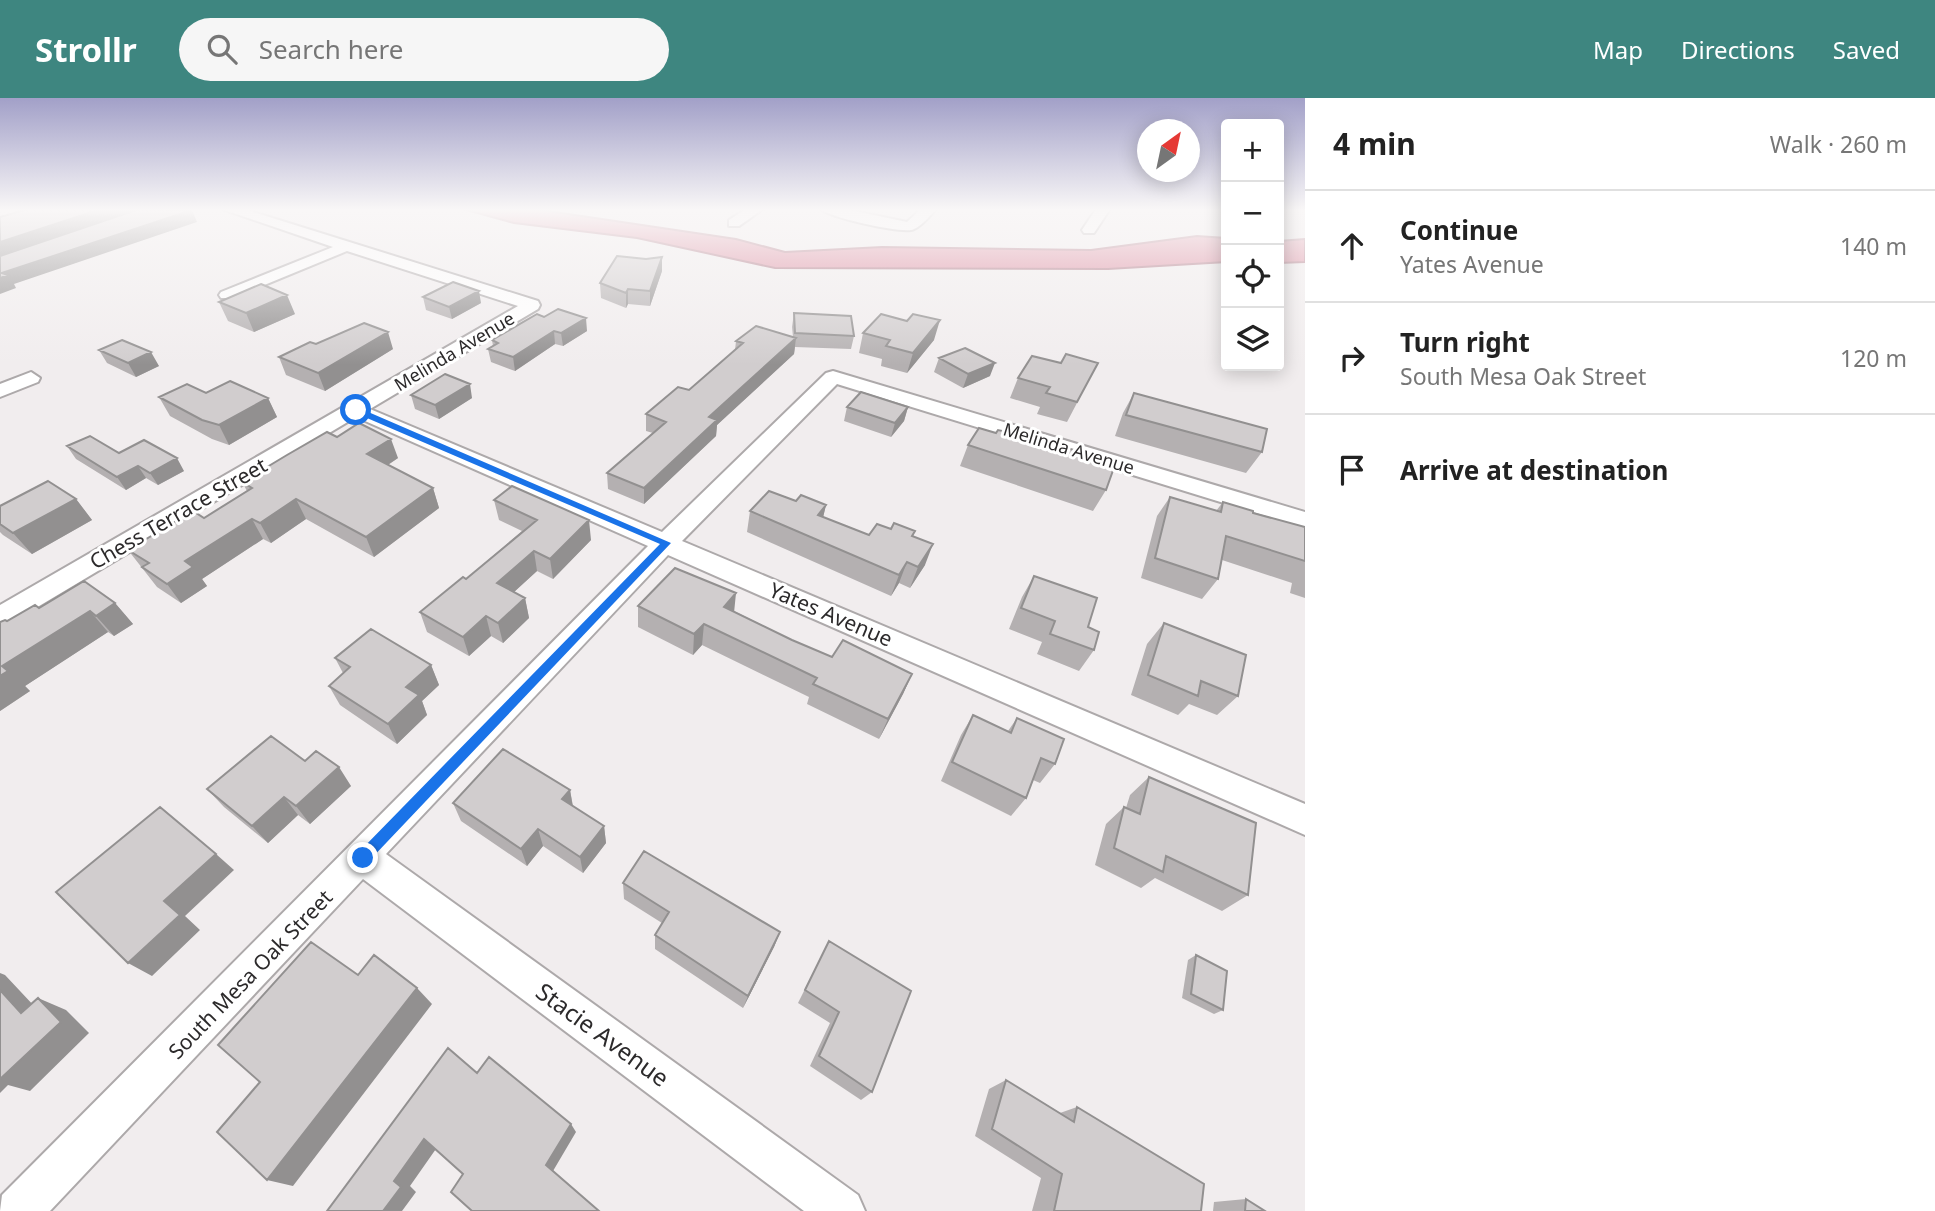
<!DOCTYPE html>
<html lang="en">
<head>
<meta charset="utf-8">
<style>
	:root { --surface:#fff; --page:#f6f6f6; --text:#222; --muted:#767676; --line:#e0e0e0; --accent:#3e8680 }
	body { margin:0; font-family:"Noto Sans",sans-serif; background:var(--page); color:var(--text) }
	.controls { position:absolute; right:21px; top:21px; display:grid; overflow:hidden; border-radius:7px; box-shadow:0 4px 18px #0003 }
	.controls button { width:63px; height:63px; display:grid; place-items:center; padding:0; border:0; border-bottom:2px solid var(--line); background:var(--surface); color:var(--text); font:35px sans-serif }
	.compass { position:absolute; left:1137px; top:21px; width:63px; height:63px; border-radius:50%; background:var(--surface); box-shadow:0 4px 18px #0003; rotate:33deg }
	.stop { position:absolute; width:21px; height:21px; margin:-16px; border:5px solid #1a73e8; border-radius:50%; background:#fff }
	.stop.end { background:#1a73e8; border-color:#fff; box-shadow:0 2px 7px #0008 }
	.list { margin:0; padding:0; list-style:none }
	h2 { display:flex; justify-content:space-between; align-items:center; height:91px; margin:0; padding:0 28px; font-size:30px }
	h2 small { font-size:23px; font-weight:400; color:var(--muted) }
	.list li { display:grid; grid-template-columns:46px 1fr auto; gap:21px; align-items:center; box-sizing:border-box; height:112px; padding:0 28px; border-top:2px solid var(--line) }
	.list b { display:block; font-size:26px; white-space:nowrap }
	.list p { margin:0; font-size:23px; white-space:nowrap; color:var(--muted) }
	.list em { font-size:23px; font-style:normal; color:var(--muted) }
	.icon { flex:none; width:38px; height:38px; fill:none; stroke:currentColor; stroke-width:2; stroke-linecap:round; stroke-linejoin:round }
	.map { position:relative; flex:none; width:1305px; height:1113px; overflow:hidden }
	header { display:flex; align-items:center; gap:42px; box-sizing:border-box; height:98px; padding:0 35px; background:var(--accent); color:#fff }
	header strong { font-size:33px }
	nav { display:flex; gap:38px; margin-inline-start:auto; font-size:24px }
	.search { width:490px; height:63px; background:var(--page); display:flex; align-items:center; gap:18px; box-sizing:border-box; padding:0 24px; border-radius:38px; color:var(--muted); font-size:26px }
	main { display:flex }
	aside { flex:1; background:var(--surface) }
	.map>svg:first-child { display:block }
	.water { fill:#da8197; stroke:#a66777; stroke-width:2 }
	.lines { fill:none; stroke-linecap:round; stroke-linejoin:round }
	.minor-casing { stroke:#ada9aa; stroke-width:4 }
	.minor { fill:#fff; fill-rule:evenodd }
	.wall { fill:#b4b0b1 }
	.shaded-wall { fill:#929090 }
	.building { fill:#d1cdce; stroke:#929090; stroke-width:2 }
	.route { fill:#1a73e8 }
	.labels { text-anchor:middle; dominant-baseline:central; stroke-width:6; stroke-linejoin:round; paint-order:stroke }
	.far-street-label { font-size:18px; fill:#2c2a2b; stroke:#fff }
	.street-label { font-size:21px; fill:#2c2a2b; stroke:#fff }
	.near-street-label { font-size:24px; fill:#2c2a2b; stroke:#fff }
</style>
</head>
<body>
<header>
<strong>Strollr</strong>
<div class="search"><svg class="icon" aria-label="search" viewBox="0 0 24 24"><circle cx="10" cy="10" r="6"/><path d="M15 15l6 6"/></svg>Search here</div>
<nav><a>Map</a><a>Directions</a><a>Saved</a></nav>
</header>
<main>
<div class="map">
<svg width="1305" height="1113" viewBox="0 0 1305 1113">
	<rect width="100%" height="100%" fill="#f1edee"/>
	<path class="water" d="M463 111H535L736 141 785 154 882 149 1091 152 1197 138 1226 140V164L1108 171 775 170 637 140 514 125Z
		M1305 141V164L1279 165V143Z"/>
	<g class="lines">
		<g class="minor-casing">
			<path id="minor" d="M222 111H244L538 203 540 207 538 211 370 311 662 434 826 275 833 273 1305 414V430L837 286 682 443 1305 706V737L668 457 386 756 858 1097 865 1113H804L363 781 50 1113H0L2 1097 648 448 356 319 9 526 0 529V507L518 208 347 153 233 200H221L219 197 221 194 333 149Z
				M746 111H763L739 128H729V122Z
				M820 111H845L907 124 921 111H936C930 118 919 131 911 132 895 134 832 120 820 111Z
				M1096 111H1110L1094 135H1084L1082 132Z
				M31 274 40 280 38 284 0 299V286Z"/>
		</g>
		<use href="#minor" class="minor"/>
	</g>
	<path class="wall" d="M662 173 650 208 628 206 626 210 601 200 600 185Z
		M423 199 481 205 452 221 426 212Z
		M219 204 295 216 254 234 228 223Z
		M794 215 854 238 851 251 795 249 794 256 717 327 716 338 644 406 608 391 607 375 653 335 646 333V316L689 292 735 252 736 243 793 239 792 229Z
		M537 216 587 233 563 248 555 246 515 273 491 264 488 251 493 248 492 242Z
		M907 223 934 242 907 275 881 268 882 261 859 255 863 235Z
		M316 246 393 251 325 293 286 277 279 259Z
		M99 252 159 268 136 279 107 265Z
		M939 260 990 278 963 290 934 274Z
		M1061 265H1098L1067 324 1037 316 1040 309 1010 300 1018 280Z
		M206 295 268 300 277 319 229 347 212 341 170 318 159 299Z
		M1134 295 1262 354 1246 375 1115 338 1123 315Z
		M411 297 472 300 439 321 415 311Z
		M847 309H908L904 323 891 339 844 323Z
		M337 339 398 360 388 367 433 390 439 410 374 459 306 421 271 445 263 441 202 481 207 488 181 505 157 489 128 452 204 420 247 393 242 384Z
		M968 347 1106 392 1093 413 960 368Z
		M67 348 119 355 184 373 158 387 146 380 126 392 76 361Z
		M1170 399 1216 413 1223 404 1253 415 1305 429V500L1290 495 1292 485 1222 462 1218 481 1202 501 1141 480 1157 418Z
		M76 401 92 422 32 456 3 437 0 434V408Z
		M494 402 591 442 553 481 537 473 514 494 525 500 529 520 503 545 491 538 469 558 427 534 420 514 466 481 522 433 499 422Z
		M796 403 826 407 823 419 869 437 891 431 915 433 913 438 925 467 910 490 899 485 891 498 747 434 750 413Z
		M1034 478 1088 529 1094 552 1079 573 1037 556 1042 544 1009 531 1022 499Z
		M115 505 133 526 114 538 108 534 25 588 30 593 0 613 7 523 39 510Z
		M638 508 734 513 792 542 832 559 912 576 903 596 879 641 807 606 809 599 702 547 693 557 638 529Z
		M1164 525 1238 598 1217 617 1189 606 1178 617 1131 597 1147 546Z
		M335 560 431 567 439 587 422 603 427 617 397 646 340 607 329 588 343 575Z
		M973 617 1008 633 1017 620 1055 666 1040 685 1033 682 1026 700 1011 718 941 683 961 637Z
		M305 663 351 688 310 726 298 717 268 745 224 709 207 691Z
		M1149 679 1248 797 1222 813 1155 780 1141 790 1095 767 1106 726 1124 709 1126 710 1130 697Z
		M570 692 573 708 604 728 606 745 583 775 543 748 527 768 461 723 453 705Z
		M623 785 780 834 774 849 743 910 655 851V837L662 825 624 801Z
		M829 843 872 994 861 1002 810 968 830 925 798 905Z
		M1196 857 1223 912 1214 916 1182 900 1188 862Z
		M1006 982 1060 1015 1077 1009 1201 1113H1032L1041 1080 975 1038 989 991Z
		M1246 1101 1265 1113H1213L1214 1104Z"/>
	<path class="shaded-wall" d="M101 111H142L0 158V144Z
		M192 112 197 124 14 186 16 190 0 196V180L2 175Z
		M662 159V173L650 208V193Z
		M628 191V206L626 210V195Z
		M479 193 481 205 452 221 449 209Z
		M287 197 295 216 254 234 246 215Z
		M586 220 587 233 563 248 561 235Z
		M940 222 934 242 907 275 913 255Z
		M554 233 555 246 515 273 513 259Z
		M388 234 393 251 325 293 318 275Z
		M796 240 794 256 717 327 716 338 644 406V390L709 319Z
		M151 254 159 268 136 279 128 265Z
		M995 265 990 278 963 290 968 276Z
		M470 286 472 300 439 321 435 307Z
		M268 300 277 319 229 347 219 327Z
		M908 309 904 323 891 339 895 325Z
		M391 341 398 360 374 376 367 356Z
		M177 360 184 373 158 387 150 375Z
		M138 368 146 380 126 392 117 379Z
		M433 390 439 410 374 459 366 439Z
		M76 401 92 422 32 456 13 435Z
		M296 401 306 421 271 445 260 425Z
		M826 407 821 428 818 417Z
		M252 421 263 441 202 481 207 488 181 505 167 486 185 463Z
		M589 422 591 442 553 481 550 461Z
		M933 446 925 467 910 490 918 469Z
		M534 453 537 473 501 506 497 485Z
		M907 464 899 485 891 498 899 477Z
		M736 495 734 515 724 509Z
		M525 500 529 520 503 545 498 525Z
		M115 505 133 526 114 538 96 518Z
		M90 513 108 534 25 588 30 593 0 613V578L2 568Z
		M486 518 491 538 469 558 463 539Z
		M704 526 702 547 693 557 694 536Z
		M431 567 439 587 422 603 427 617 397 646 388 626 406 589Z
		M912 576 903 596 879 641 888 621Z
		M339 669 351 688 310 726 296 708Z
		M570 692 573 710 562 701Z
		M284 699 298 717 268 745 252 728Z
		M604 728 606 745 583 775 580 759Z
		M538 731 543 748 527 768 521 751Z
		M216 756 234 772 185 818 200 832 152 878 128 865 164 803Z
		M780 834 774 849 743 910 748 898Z
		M0 875 5 877 51 926 21 915 0 892Z
		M417 890 432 906 293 1088 267 1082Z
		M38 900 66 912 89 935 30 993 8 987 0 995V974Z
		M571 1026 576 1034 553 1073 546 1067Z
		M424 1041 438 1048 410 1088 416 1094 402 1113H383L394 1083Z"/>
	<path class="building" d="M28 111H101L0 144V119Z
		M139 111 192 112 2 175 8 177 0 180V158Z
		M617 158 646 161 662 159 650 193 628 191 626 195 600 185Z
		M453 184 479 193 449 209 423 199Z
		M261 186 287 197 246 215 219 204Z
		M558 211 586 220 561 235 554 233 513 259 488 251 498 245 492 242 537 216 544 219Z
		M794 215 851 218 854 238 795 235Z
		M881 216 907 223 913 216 940 222 913 255 886 248 890 242 863 235Z
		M364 225 388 234 318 275 279 259 310 244 316 246Z
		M756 228 796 240 709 319 717 322 644 390 607 375 666 324 646 316 678 289 689 292 743 245 736 243Z
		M122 242 151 254 128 265 99 252Z
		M965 250 995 265 968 276 939 260Z
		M1066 256 1098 265 1077 304 1046 295 1050 289 1018 280 1032 258 1061 265Z
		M445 276 470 286 435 307 411 297Z
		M230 283 268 300 219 327 202 322 159 299 187 286 206 295Z
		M861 294 908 309 895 325 847 309Z
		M1134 295 1267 331 1262 354 1126 317Z
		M359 325 391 341 367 356 433 390 366 439 296 401 260 425 252 421 185 463 193 469 167 486 142 469 149 465 128 452 193 413 204 420 252 390 242 384 287 357 327 334 337 339Z
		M979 330 996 335 998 332 1021 337 1116 364 1106 392 968 347Z
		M90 338 119 355 144 342 177 360 150 375 138 368 117 379 67 348Z
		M48 383 76 401 13 435 0 426V408Z
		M512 388 589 422 550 461 534 453 497 485 525 500 498 525 486 518 463 539 420 514 463 479 466 481 537 422 494 402Z
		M769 393 796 403 801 397 826 407 818 417 869 437 877 426 891 431 894 425 915 433 912 438 933 446 918 469 907 464 899 477 750 413Z
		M1170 399 1221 414 1223 404 1253 413V415L1305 429V463L1226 438 1218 481 1155 460Z
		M675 470 736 495 724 509 792 542 832 559 843 542 912 576 888 621 813 586 817 580 704 526 694 536 638 508Z
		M1034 478 1097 500 1088 529 1099 534 1094 552 1050 536 1055 523 1021 510Z
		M84 483 115 505 96 518 90 513 2 568 8 573 0 578V524L5 522 7 523 35 507 39 510Z
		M1164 525 1246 557 1238 598 1201 583 1198 598 1148 577Z
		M371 531 431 567 406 589 419 597 388 626 329 588 350 569 335 560Z
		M973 617 1011 635 1017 620 1064 641 1055 666 1041 660 1026 700 952 664Z
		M271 638 305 663 316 653 339 669 296 708 284 699 252 728 207 691Z
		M503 651 570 692 562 701 604 728 580 759 538 731 521 751 453 705Z
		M1149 679 1256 725 1248 797 1166 758 1163 774 1114 750 1124 709 1140 716Z
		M160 709 216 756 164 803 180 817 128 865 56 794Z
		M644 753 780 834 748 898 655 837 669 814 623 785Z
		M829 843 911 893 872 994 819 958 839 914 805 892Z
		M311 844 358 877 374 857 417 890 267 1082 217 1034 260 984 218 947Z
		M1196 857 1227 873 1223 912 1191 896Z
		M0 892 21 915 38 900 61 924 0 981Z
		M448 950 477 975 489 959 571 1026 546 1067 599 1113H472L451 1094 463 1076 424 1041 394 1083 401 1089 383 1113H327Z
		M1006 982 1074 1024 1077 1009 1204 1086 1201 1113H1054L1062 1076 992 1031Z
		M1246 1101 1265 1113H1245Z"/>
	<linearGradient id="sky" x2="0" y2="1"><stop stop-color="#a2a0c8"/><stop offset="0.42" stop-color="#f9f7f7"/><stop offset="1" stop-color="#f9f7f7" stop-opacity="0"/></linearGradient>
	<rect width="1305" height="267" fill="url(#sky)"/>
	<path class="route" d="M353 310H359L671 445 368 764 363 766 358 764V755L660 446 353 314Z"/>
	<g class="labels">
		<g class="far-street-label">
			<text transform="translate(454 253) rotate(-31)">Melinda Avenue</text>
			<text transform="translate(1069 350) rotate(17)">Melinda Avenue</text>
		</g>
		<g class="street-label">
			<text transform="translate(178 415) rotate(-30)">Chess Terrace Street</text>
			<text transform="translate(831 516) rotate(23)">Yates Avenue</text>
			<text transform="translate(250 876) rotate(-46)">South Mesa Oak Street</text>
		</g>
		<g class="near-street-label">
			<text transform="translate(603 936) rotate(36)">Stacie Avenue</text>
		</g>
	</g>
</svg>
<div class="controls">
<button>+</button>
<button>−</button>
<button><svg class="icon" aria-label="locate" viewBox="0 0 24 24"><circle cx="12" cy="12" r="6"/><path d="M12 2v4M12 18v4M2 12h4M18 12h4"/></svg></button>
<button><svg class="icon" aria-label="layers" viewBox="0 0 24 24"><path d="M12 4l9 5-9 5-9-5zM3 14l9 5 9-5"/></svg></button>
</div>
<svg class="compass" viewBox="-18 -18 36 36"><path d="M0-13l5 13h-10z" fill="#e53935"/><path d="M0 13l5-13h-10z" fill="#767676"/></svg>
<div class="stop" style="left:356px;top:312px"></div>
<div class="stop end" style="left:363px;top:760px"></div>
</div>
<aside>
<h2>4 min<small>Walk · 260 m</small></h2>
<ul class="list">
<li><svg class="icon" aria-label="ahead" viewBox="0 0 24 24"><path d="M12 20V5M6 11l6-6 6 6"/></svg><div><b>Continue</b><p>Yates Avenue</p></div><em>140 m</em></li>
<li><svg class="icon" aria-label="right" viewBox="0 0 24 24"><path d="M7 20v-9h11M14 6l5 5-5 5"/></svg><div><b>Turn right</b><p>South Mesa Oak Street</p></div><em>120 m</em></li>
<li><svg class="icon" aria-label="arrive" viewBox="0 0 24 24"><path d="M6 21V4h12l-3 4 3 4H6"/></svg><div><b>Arrive at destination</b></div></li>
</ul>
</aside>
</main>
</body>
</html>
